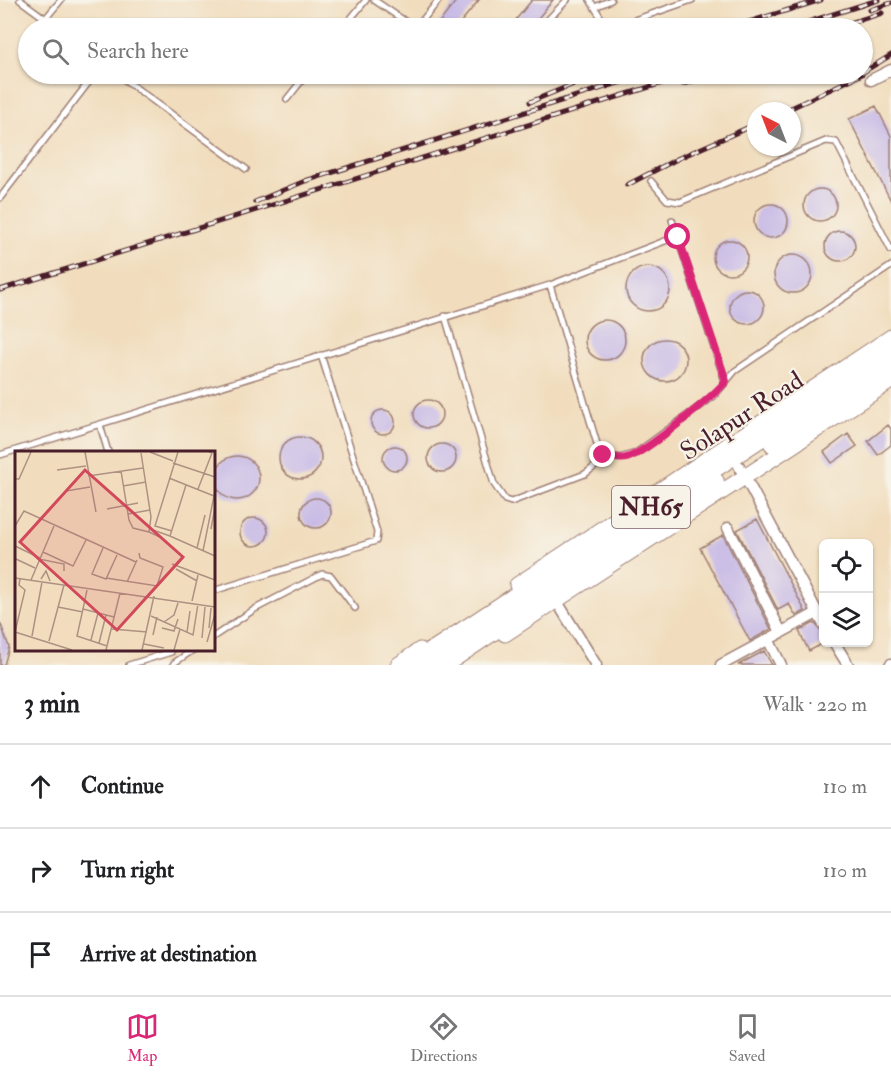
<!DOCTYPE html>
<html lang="en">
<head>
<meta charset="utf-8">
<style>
	:root { --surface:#fff; --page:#f2f2f2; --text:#202124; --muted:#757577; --line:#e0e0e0; --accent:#db2777 }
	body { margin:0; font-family:"IM FELL Double Pica",serif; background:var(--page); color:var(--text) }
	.controls { position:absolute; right:18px; bottom:18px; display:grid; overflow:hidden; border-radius:9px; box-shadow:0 2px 4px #0004 }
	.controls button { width:54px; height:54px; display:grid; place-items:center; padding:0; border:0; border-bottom:2px solid var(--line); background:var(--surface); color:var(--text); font:30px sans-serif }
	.compass { position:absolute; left:747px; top:102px; width:54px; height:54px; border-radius:50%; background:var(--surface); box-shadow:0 2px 4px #0004; rotate:318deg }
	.stop { position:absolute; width:18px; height:18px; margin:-14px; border:4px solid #db2777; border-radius:50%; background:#fff }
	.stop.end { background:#db2777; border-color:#fff; box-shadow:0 2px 6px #0008 }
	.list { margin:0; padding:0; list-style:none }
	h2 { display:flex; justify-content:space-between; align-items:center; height:78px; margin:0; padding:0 24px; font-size:26px }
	h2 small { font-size:20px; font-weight:400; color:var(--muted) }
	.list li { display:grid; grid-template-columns:39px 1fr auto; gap:18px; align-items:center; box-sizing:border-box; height:84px; padding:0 24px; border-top:2px solid var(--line) }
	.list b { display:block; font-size:22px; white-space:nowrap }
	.list em { font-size:20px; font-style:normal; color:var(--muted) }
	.icon { flex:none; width:33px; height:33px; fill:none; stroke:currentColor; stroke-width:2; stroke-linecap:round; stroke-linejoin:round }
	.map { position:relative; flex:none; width:891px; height:665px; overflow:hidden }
	.search { position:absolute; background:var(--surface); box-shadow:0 2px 4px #0004; left:18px; right:18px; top:18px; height:66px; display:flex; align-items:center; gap:15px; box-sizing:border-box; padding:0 21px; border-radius:33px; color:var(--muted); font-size:22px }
	.sheet { height:330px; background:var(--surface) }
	nav { display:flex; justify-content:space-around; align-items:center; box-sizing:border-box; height:84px; border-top:2px solid var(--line); background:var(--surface); font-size:16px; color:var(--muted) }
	nav a { display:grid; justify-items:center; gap:3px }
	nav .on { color:var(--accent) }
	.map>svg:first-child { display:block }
	.building { fill:#c7b9e6 }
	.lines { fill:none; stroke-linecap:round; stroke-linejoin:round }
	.lane-casing { stroke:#9e7e74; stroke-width:8 }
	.street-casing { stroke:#9e7e74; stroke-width:13 }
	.secondary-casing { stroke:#9e7e74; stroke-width:17 }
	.highway-casing { stroke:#9e7e74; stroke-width:22 }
	.lane { stroke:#fff; stroke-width:5 }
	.street { stroke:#fff; stroke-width:10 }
	.secondary { stroke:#fff; stroke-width:15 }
	.highway { stroke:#fff; stroke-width:20 }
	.rail-casing { stroke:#4a1f2b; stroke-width:5 }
	.rail { stroke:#f7f3e8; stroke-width:3; stroke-dasharray:9; stroke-linecap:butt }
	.route { stroke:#db2777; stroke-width:8 }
	.labels { text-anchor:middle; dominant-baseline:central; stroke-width:4.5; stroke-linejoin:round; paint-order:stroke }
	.shield { fill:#f7f3e8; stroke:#7e5f64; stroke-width:1.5 }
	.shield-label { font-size:24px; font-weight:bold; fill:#4a1f2b }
	.street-label { font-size:26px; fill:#4a1f2b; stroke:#f7f3e8 }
	.inset-road { fill:none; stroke:#ae9183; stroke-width:1.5 }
	.view { fill:#d1495b; fill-opacity:0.15; stroke:#d1495b; stroke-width:3 }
	.inset-edge { fill:none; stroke:#4a1f2b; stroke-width:3 }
</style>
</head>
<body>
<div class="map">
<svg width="891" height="665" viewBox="0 0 891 665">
	<rect width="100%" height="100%" fill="#f7f3e8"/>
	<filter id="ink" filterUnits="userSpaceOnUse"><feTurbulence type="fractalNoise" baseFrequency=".0167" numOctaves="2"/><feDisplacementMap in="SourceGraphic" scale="12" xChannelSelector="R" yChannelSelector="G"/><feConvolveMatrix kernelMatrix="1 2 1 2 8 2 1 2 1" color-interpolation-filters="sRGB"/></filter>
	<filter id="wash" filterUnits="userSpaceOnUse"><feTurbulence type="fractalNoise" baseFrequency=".008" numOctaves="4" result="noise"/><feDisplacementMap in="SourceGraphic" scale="24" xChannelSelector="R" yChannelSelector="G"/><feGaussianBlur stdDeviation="1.35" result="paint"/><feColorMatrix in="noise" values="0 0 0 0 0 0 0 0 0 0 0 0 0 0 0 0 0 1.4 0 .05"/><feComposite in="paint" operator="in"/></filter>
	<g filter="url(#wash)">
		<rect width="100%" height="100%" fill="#f1ddbd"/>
		<g id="blocks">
			<path class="building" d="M457 0H479L456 28H444L438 24Z
				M532 0H553L530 28H509Z
				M876 106 891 136V201L849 119Z
				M804 205a16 16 0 1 1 32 0a16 16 0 1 1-32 0Z
				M754 221a17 17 0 1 1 34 0a17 17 0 1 1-34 0Z
				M825 246a15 15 0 1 1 30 0a15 15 0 1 1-30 0Z
				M713 257a17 17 0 1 1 34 0a17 17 0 1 1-34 0Z
				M774 274a19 19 0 1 1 38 0a19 19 0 1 1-38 0Z
				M626 289a22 22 0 1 1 44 0a22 22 0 1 1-44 0Z
				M730 307a17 17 0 1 1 34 0a17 17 0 1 1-34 0Z
				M585 340a20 20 0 1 1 40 0a20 20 0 1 1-40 0Z
				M644 360a21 21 0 1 1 42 0a21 21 0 1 1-42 0Z
				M414 414a14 14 0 1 1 28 0a14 14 0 1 1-28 0Z
				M371 422a12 12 0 1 1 24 0a12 12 0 1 1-24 0Z
				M888 425 891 429V445L878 455 868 441Z
				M848 434 857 446 832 463 824 452Z
				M279 458a21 21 0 1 1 42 0a21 21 0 1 1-42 0Z
				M428 458a14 14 0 1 1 28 0a14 14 0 1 1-28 0Z
				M383 458a12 12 0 1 1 24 0a12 12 0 1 1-24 0Z
				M215 478a22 22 0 1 1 44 0a22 22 0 1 1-44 0Z
				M301 513a15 15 0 1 1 30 0a15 15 0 1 1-30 0Z
				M240 532a14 14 0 1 1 28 0a14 14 0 1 1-28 0Z
				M757 519 805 611 796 616 789 604 778 610 737 530Z
				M723 535 771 629 750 641 700 548Z
				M0 622 9 647 4 665H0Z
				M814 623 824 633V643L809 651 799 631Z
				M764 651 772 665H738Z"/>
		</g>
	</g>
	<g filter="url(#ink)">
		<use href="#blocks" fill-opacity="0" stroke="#9e7e74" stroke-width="1.5"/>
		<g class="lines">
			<g class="lane-casing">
				<path id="lane" d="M20 0 58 28
					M374 0 415 28
					M590 0 603 21 614 27 692 0
					M595 7 611 0
					M45 19 61 0
					M343 28 366 0
					M416 28 439 0
					M540 28 567 0
					M117 74 246 169
					M504 74H511
					M287 99 307 74
					M651 181 667 200 680 202 826 141 836 142 891 250
					M0 198 95 74
					M672 220 725 381
					M445 316 494 484 505 500 511 502 585 474 602 461 550 285
					M100 425 108 452
					M0 455 550 285 678 236
					M603 455 620 458 636 453 714 396 735 371 891 266
					M213 591 376 541 377 532 321 355
					M213 637 255 609 322 574 331 576 355 608
					M174 663 196 648
					M129 665 171 652"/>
			</g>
			<g class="street-casing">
				<path id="street" d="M871 80 891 70
					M739 466 824 625
					M728 528 781 632
					M556 600 596 665
					M768 639 781 665
					M834 642 848 665
					M721 665 817 613
					M890 665 891 664"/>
			</g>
			<g class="secondary-casing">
				<path id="secondary" d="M517 585 891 337
					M505 634 891 381
					M398 665 420 650"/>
			</g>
			<g class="highway-casing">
				<path id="highway" d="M774 443 891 369
					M413 665 891 351
					M441 665 714 482"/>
			</g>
			<use href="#lane" class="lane"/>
			<use href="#street" class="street"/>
			<use href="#secondary" class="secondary"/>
			<use href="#highway" class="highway"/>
			<g class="rail-casing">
				<path id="rail" d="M870 10 891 3
					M729 28 821 0
					M789 28 878 0
					M834 28 882 13
					M862 73 891 55
					M683 84 715 74
					M530 102 598 74
					M785 111 862 74
					M627 185 679 158 756 124
					M255 202 305 181 647 74
					M0 290 691 74"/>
			</g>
			<use href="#rail" class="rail"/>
		</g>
	</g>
	<g class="lines" filter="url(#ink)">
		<path class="route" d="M603 455C610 456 619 460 626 458 644 454 714 396 726 381L678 237"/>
	</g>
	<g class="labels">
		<rect class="shield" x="612" y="486" width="78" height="42" rx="4.5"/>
		<g class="shield-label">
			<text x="651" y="507">NH65</text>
		</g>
		<g class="street-label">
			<text transform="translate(742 416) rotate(-33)">Solapur Road</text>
		</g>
	</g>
	<g transform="translate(15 451)">
		<rect width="200" height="200" fill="#f1ddbd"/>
		<path class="inset-road" d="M70 1 81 61M135 1 158 10M126 2 136 66 134 81 147 87M158 12 200 26M42 19 71 15M106 20 114 69 118 77 134 81M73 25 128 17M154 27 199 45M0 28H4L16 1M171 34 155 85 200 105M108 35 131 31M183 38 197 2 194 1M51 40 75 36M92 58 123 52M113 63 135 59M0 75 9 60 121 111M135 78 155 85M196 78 200 56M157 80 140 75 163 1M0 95 25 107M88 97 77 123 91 128 102 104M182 97 190 64M188 100 200 40M28 101 58 115 71 89M1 108 20 117M24 108 49 113V120M157 113 200 129M161 118 182 130M0 127 200 156M91 127 142 135 148 116 125 107 124 102M26 128 31 120 35 130M16 129 39 75M112 131 122 109M72 139 68 158 99 166M177 150 183 124M43 156 68 161M68 158 62 185 92 195M136 165 178 184 183 153M149 171 159 164 163 152M147 177 159 180 163 168M194 177 196 157M97 178 132 181M0 181 57 199M0 181 10 139 4 134 5 128M172 181 175 160M138 184 142 166M17 185 27 131M187 187 190 156M76 189 83 162M34 190 49 134M192 191 200 163M84 192 91 164M129 193 149 197M91 199 105 142M127 199 139 145M159 199 165 178"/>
		<path class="view" d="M70 19 168 106 102 179 5 91Z"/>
		<rect width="200" height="200" class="inset-edge"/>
	</g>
</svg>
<div class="controls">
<button><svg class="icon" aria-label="locate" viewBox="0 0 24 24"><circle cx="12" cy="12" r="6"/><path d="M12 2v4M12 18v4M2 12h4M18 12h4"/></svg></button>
<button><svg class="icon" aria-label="layers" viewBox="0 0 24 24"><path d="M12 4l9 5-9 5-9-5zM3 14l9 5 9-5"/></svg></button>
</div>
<svg class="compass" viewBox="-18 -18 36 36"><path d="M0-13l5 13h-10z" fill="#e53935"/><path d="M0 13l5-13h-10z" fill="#757577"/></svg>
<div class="stop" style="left:678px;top:237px"></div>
<div class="stop end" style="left:603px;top:455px"></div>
<div class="search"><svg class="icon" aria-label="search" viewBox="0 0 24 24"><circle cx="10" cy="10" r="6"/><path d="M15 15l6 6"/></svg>Search here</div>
</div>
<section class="sheet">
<h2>3 min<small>Walk · 220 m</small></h2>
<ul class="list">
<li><svg class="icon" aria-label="ahead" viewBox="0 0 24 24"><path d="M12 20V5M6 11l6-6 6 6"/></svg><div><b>Continue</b></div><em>110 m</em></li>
<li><svg class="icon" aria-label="right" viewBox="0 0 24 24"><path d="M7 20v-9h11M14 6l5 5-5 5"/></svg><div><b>Turn right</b></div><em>110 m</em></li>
<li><svg class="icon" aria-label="arrive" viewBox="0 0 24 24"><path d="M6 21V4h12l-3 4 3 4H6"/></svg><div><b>Arrive at destination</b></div></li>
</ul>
</section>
<nav>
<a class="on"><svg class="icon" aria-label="map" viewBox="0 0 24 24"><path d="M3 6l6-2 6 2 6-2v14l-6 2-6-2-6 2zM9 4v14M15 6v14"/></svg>Map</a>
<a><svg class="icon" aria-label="directions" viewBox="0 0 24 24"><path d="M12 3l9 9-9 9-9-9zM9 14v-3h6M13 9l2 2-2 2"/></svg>Directions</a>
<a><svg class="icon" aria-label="saved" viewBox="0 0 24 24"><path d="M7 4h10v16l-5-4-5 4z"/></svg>Saved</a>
</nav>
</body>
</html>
